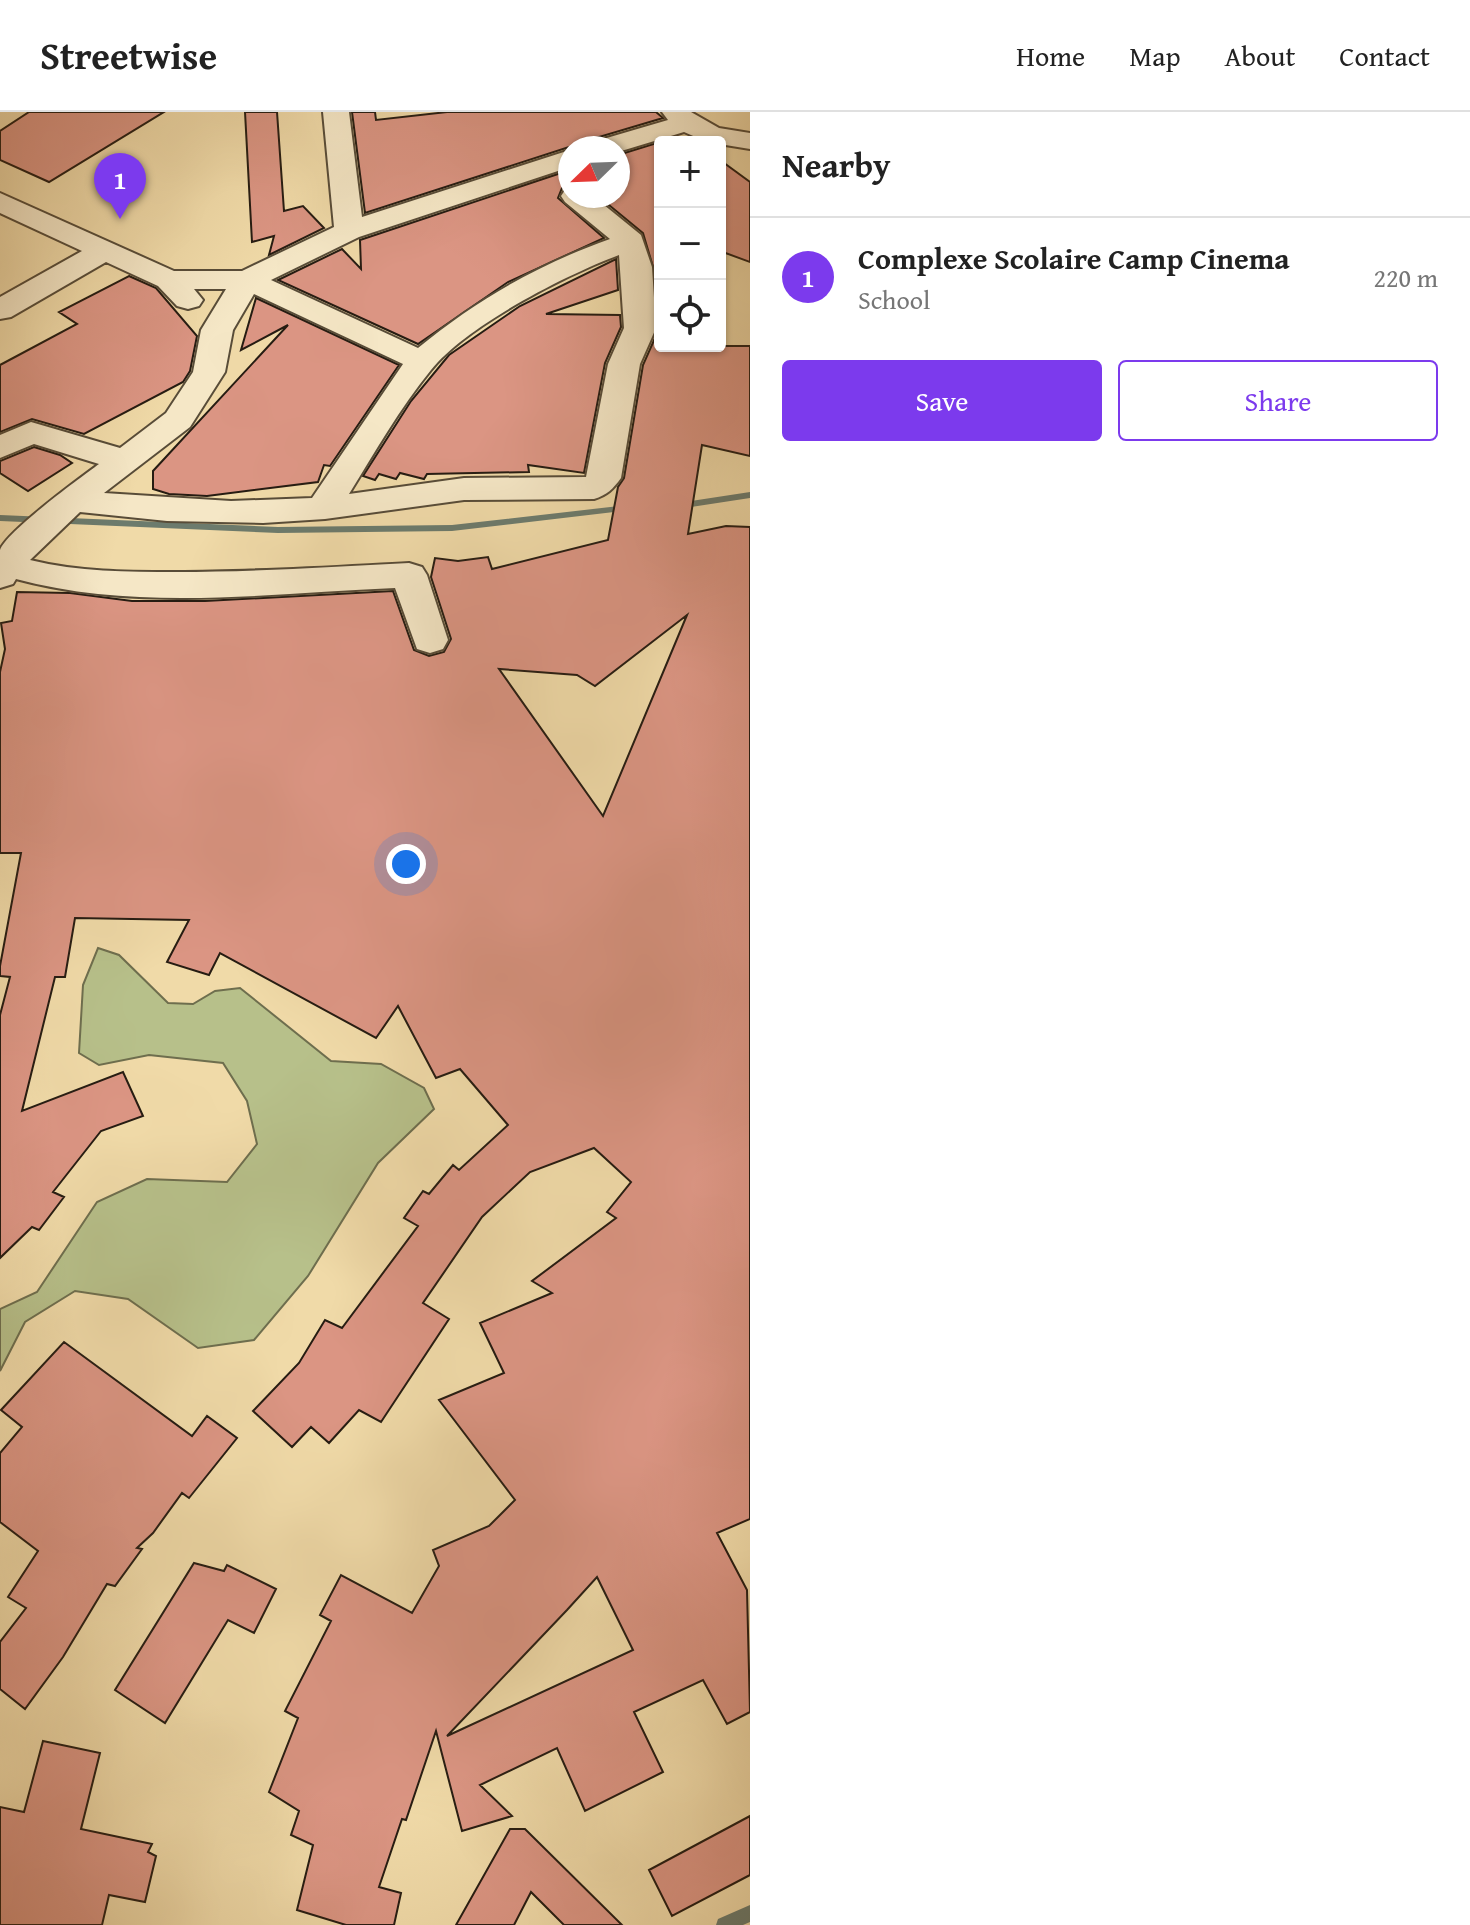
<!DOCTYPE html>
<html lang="en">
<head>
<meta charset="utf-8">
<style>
	:root { --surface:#fff; --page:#f6f6f6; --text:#222; --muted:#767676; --line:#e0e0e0; --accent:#7c3aed }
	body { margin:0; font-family:"Gentium Book Plus",serif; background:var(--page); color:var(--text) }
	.controls { position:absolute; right:24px; top:24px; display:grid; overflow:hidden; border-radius:8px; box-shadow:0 2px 6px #0004 }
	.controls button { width:72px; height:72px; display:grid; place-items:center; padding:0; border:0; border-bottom:2px solid var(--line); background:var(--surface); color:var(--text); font:40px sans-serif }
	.compass { position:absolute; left:558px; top:24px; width:72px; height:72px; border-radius:50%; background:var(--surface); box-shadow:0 2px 6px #0004; rotate:247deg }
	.you { position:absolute; left:406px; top:752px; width:28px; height:28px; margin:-20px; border:6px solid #fff; border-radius:50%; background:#1a73e8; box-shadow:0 0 0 12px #1a73e833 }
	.badge { display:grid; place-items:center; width:52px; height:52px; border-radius:50%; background:var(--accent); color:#fff; font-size:26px; font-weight:700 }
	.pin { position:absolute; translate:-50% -66px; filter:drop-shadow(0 2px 4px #0008) }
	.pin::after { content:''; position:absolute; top:42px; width:28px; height:24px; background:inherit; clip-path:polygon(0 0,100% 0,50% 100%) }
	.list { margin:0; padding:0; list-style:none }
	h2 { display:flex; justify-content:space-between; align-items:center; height:104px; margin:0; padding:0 32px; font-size:34px }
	h2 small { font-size:26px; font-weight:400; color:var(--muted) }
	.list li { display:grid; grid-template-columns:52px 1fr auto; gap:24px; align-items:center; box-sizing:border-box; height:120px; padding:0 32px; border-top:2px solid var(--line) }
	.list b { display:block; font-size:30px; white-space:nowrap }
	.list p { margin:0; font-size:26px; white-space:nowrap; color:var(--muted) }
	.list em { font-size:26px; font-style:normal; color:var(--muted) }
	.actions { display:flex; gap:16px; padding:24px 32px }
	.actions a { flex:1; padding:18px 0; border:2px solid var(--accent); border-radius:8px; text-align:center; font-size:28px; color:var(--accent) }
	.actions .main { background:var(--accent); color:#fff }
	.icon { flex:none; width:44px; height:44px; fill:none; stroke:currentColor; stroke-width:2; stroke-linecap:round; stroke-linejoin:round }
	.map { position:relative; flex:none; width:750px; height:1813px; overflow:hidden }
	header { display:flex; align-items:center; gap:48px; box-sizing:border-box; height:112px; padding:0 40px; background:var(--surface); border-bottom:2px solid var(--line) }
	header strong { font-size:38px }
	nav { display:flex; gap:44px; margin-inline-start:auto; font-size:28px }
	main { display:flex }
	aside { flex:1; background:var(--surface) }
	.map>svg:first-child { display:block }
	.green { fill:#b7c08a; stroke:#6e6e4e; stroke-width:2 }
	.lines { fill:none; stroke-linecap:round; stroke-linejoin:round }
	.stream { fill:#6c7b6d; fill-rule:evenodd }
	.building { fill:#db9583; stroke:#261c12; stroke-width:2; fill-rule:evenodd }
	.minor-casing { stroke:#584c38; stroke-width:4 }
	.minor { fill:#f5e7c6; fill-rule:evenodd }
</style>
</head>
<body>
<header>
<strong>Streetwise</strong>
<nav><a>Home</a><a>Map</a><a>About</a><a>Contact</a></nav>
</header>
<main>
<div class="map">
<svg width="750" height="1813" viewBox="0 0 750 1813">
	<rect width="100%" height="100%" fill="#f0daa8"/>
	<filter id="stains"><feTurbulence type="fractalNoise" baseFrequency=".0025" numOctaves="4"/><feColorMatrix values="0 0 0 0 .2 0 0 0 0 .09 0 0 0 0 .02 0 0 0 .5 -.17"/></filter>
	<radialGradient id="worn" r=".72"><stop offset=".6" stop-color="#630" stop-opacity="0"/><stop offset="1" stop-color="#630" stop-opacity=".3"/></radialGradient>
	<path class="green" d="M98 836 119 843 168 891 193 892 215 879 240 876 331 949 381 952 424 976 434 997 378 1051 308 1164 254 1228 198 1236 128 1187 75 1179 25 1210 0 1259V1197L37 1180 97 1090 147 1067 227 1070 257 1032 247 989 223 951 149 943 99 953 79 941 83 873Z"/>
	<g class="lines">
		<path class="stream" d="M750 380V386L678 397 673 394 678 391Z
			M628 393 633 396 631 398 452 419 278 421 0 409V403L278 415 452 413Z
			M750 1793V1810L743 1813H716L718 1807Z"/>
	</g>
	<path class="building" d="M29 0H164L49 70 0 48V19Z
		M245 0H277L284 99 303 94 324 116 269 143 274 124 252 130Z
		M352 0H375L376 8 447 0H656L663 6 592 27 586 36 569 35 365 101Z
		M660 30V164L656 165 643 121 598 84H618V43Z
		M720 48 750 70V150L720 139Z
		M570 58V74L562 76 558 86 604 126 508 170 418 232 278 168 342 137 361 157 360 128Z
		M616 147 618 178 546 202 620 203 621 215 605 251 584 361 528 353 529 360 427 362 424 367 400 361 396 367 379 362 375 368 363 364 411 289 449 243 520 194Z
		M129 164 156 176 197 224 190 259 183 270 84 322 32 307 0 320V253L77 212 59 200Z
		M256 186 399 253 330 354 324 353 318 370 207 384 169 382 153 377V359L288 213 241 238Z
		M658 204H660V234H750V344L702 333 688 422 726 414 750 415V1407L717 1421 747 1478 750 1600 727 1612 703 1568 634 1600 663 1660 585 1699 557 1636 480 1673 512 1704 462 1719 436 1619 406 1708 402 1707 379 1775 401 1781 394 1813H346L297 1798 313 1733 291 1723 299 1699 269 1680 298 1606 285 1599 331 1509 320 1503 341 1463 412 1501 439 1454 433 1438 489 1414 515 1388 439 1288 504 1261 480 1211 552 1181 532 1169 616 1106 607 1100 631 1070 594 1036 530 1060 482 1105 423 1191 449 1207 381 1310 359 1298 329 1331 311 1315 292 1335 253 1299 299 1251 325 1208 342 1216 418 1114 404 1106 423 1079 429 1082 453 1053 459 1058 508 1013 460 957 436 966 398 894 376 926 220 841 209 863 167 850 189 808 75 806 65 865H55L22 999 123 960 143 1004 101 1019 53 1080 64 1085 39 1118 32 1115 0 1146V903L10 865 0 864V854L21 741H0V560L5 537 1 511 12 509 17 480 70 481 132 489H205L393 479 414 538 429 544 444 540 451 527 431 465 435 446 458 449 488 445 492 457 608 428 618 375 624 366 643 253 659 217ZM687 503 603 704 499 557 577 563 595 574ZM597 1465 633 1538 447 1624 567 1498Z
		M34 335 60 343 72 351 28 379 0 361V349Z
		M64 1230 192 1324 207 1304 237 1326 189 1386 182 1381 153 1421 137 1436 142 1437 115 1474 107 1472 63 1545 25 1597 0 1577V1530L26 1496 8 1485 38 1439 0 1410V1341L22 1315 1 1298Z
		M194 1451 224 1459 227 1453 276 1477 254 1521 228 1508 165 1611 115 1578Z
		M43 1629 100 1641 81 1717 152 1732 148 1740 156 1744 145 1790 109 1783 102 1813H0V1695L24 1700Z
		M750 1704V1763L672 1804 649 1758Z
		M510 1717H525L622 1813H564L531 1780 514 1813H456Z"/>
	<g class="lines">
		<g class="minor-casing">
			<path id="minor" d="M323 0H349L362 105 570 38V55L359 125 271 168 418 236C476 188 539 152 610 127L565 90 561 84 565 78 570 77V84H593L641 123 652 155 656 216 640 252 621 366C613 377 607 383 594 387L464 388 325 407 263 411 167 409 80 400 30 448C79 460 127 460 176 460 254 460 331 455 409 451L422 455 427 463 448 528 443 537 430 541 417 537 395 476C271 481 138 500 16 467L13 472 0 476C0 465 0 448 0 438 7 419 80 366 99 352L34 332 0 346V323L31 310 120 336 166 301 193 260 201 218 226 177H194L203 188 199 194 188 197 177 194 158 174 106 150 11 205 0 207V185L82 139 0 101V81L174 159H242L334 115ZM619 143 624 216 608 252 586 365 464 366 349 382C375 340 400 296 431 258 467 213 566 163 619 143ZM254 182 403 252 312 386 231 389 104 381 190 315 225 260 233 218Z
				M662 0H691L719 16 750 21V37L707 30 684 20 618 40V36H589L593 30 668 8Z"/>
		</g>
		<use href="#minor" class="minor"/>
	</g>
	<rect width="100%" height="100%" filter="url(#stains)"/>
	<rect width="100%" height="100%" fill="url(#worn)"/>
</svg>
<div class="controls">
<button>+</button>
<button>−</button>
<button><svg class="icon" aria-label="locate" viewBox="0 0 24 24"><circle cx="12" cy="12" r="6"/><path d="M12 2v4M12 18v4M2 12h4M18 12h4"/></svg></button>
</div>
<svg class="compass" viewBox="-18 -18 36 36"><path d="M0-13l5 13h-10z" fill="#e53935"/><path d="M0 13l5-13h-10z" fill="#767676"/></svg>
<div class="you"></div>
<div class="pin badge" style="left:120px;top:107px">1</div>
</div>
<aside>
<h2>Nearby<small></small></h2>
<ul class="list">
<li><span class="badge">1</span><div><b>Complexe Scolaire Camp Cinema</b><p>School</p></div><em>220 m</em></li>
</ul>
<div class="actions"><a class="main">Save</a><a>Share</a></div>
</aside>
</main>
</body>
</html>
